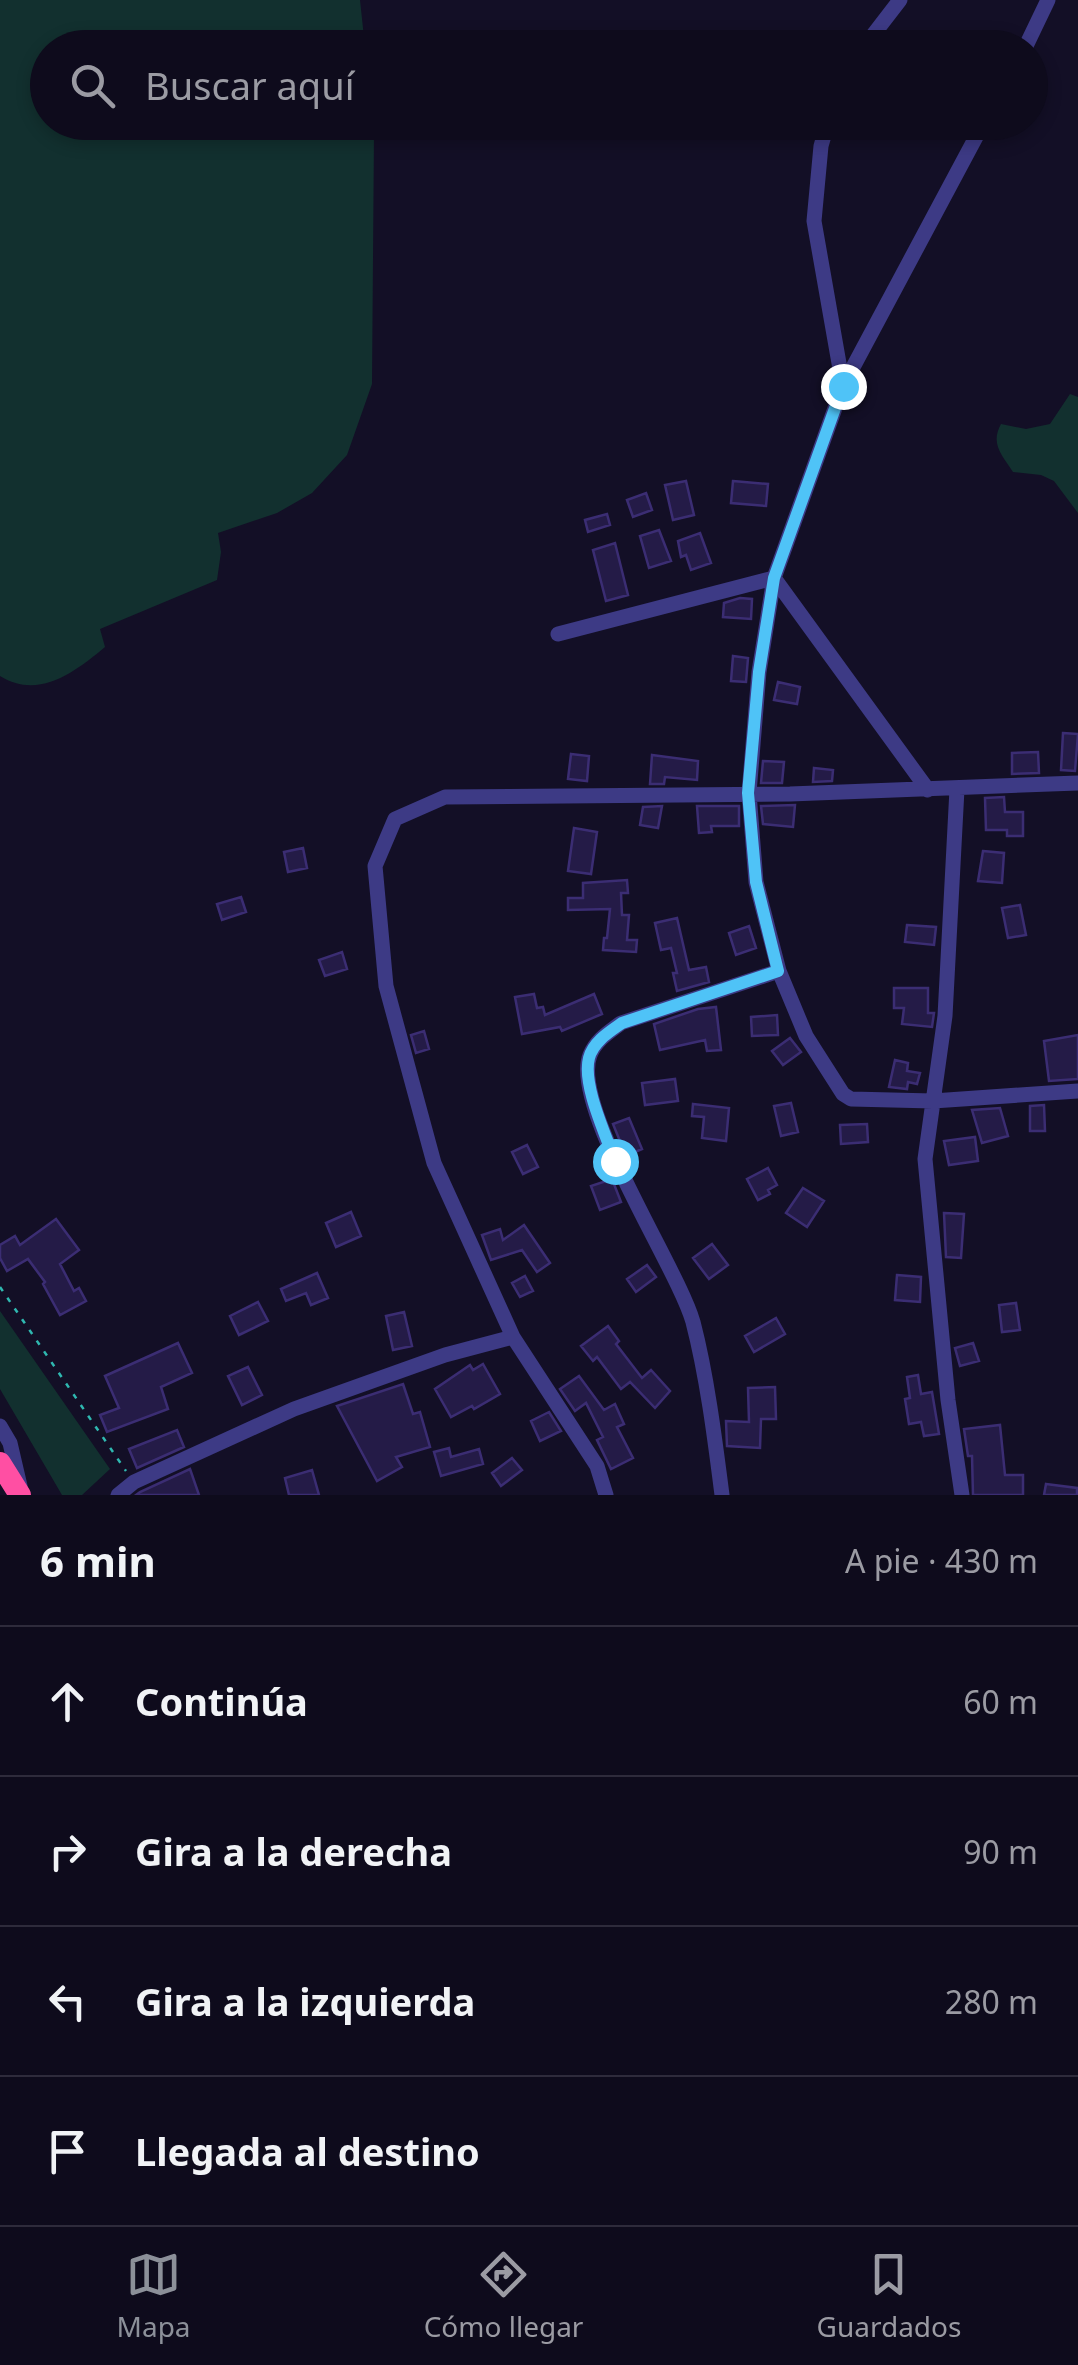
<!DOCTYPE html>
<html lang="es">
<head>
<meta charset="utf-8">
<style>
	:root { --surface:#0e0b1c; --page:#1c1929; --text:#f1f3f6; --muted:#9b9ba3; --line:#2e2b3b; --accent:#8c9099 }
	body { margin:0; font-family:"Noto Sans",sans-serif; background:var(--page); color:var(--text) }
	.stop { position:absolute; width:30px; height:30px; margin:-22px; border:8px solid #4fc3f7; border-radius:50%; background:#fff }
	.stop.end { background:#4fc3f7; border-color:#fff; box-shadow:0 2px 10px #0008 }
	.list { margin:0; padding:0; list-style:none }
	h2 { display:flex; justify-content:space-between; align-items:center; height:130px; margin:0; padding:0 40px; font-size:42px }
	h2 small { font-size:32px; font-weight:400; color:var(--muted) }
	.list li { display:grid; grid-template-columns:65px 1fr auto; gap:30px; align-items:center; box-sizing:border-box; height:150px; padding:0 40px; border-top:2px solid var(--line) }
	.list b { display:block; font-size:38px; white-space:nowrap }
	.list em { font-size:32px; font-style:normal; color:var(--muted) }
	.icon { flex:none; width:55px; height:55px; fill:none; stroke:currentColor; stroke-width:2; stroke-linecap:round; stroke-linejoin:round }
	.map { position:relative; flex:none; width:1078px; height:1495px; overflow:hidden }
	.search { position:absolute; background:var(--surface); box-shadow:0 5px 15px #0003; left:30px; right:30px; top:30px; height:110px; display:flex; align-items:center; gap:25px; box-sizing:border-box; padding:0 35px; border-radius:55px; color:var(--muted); font-size:38px }
	.sheet { height:730px; background:var(--surface) }
	nav { display:flex; justify-content:space-around; align-items:center; box-sizing:border-box; height:140px; border-top:2px solid var(--line); background:var(--surface); font-size:28px; color:var(--muted) }
	nav a { display:grid; justify-items:center; gap:5px }
	nav .on { color:var(--accent) }
	.map>svg:first-child { display:block }
	.green { fill:#12302f }
	.building { fill:#241b47; stroke:#3b2d73; stroke-width:2.5 }
	.lines { fill:none; stroke-linecap:round; stroke-linejoin:round }
	.path { stroke:#2fb8b0; stroke-width:2.5; stroke-dasharray:5 8; stroke-linecap:butt }
	.minor { stroke:#3d3a85; stroke-width:15 }
	.highway { stroke:#ff4fa3; stroke-width:22 }
	.route { stroke:#4fc3f7; stroke-width:12 }
</style>
</head>
<body>
<div class="map">
<svg width="1078" height="1495" viewBox="0 0 1078 1495">
	<rect width="100%" height="100%" fill="#130f26"/>
	<path class="green" d="M0 0H360L365 47 48 48V122H373L374 133 372 384 347 455 312 493 277 513 218 533 221 552 217 580 100 629 105 647C75 672 39 700 0 676Z
		M1070 394 1078 397V513L1054 481 1041 475 1013 472C1002 455 990 444 1001 424L1026 429 1050 424Z
		M0 1311 110 1469 82 1495H62L0 1389Z"/>
	<path class="building" d="M686 481 694 515 673 520 665 485Z
		M733 481 768 484 766 506 731 503Z
		M646 493 652 510 633 517 627 500Z
		M607 514 610 525 588 532 585 520Z
		M659 530 671 561 649 568 640 536Z
		M700 533 711 563 691 570 686 555 681 557 678 541Z
		M615 543 628 595 606 601 593 550Z
		M740 598 752 599 751 619 723 617 724 603Z
		M733 656 748 658 746 682 731 681Z
		M778 682 800 687 797 704 774 700Z
		M1063 733 1078 734 1075 771 1061 770Z
		M1038 752 1039 773 1012 774V753Z
		M571 754 589 756 587 781 568 779Z
		M652 755 698 761 697 780 665 777 664 784H650Z
		M763 761 784 762 782 783H761Z
		M814 768 833 770 832 781 813 782Z
		M1004 797 1005 812H1023V836H1007V830H986L985 798Z
		M795 805 793 827 763 824 761 806Z
		M662 806 658 828 640 825 643 807Z
		M697 806H739V826H711L712 832 699 833Z
		M574 828 597 832 591 874 568 871Z
		M303 848 307 868 288 872 284 852Z
		M983 851 1004 853 1002 883 978 881Z
		M627 880 628 893H621L622 915H629L627 940H637L636 952 603 950 604 938H607L610 909 568 910V898H583V883Z
		M241 897 246 912 222 920 217 904Z
		M1020 905 1026 935 1008 938 1002 908Z
		M677 918 689 970 706 967 709 982 677 991 673 973H677L671 948 661 950 655 923Z
		M907 925 936 927 934 945 905 942Z
		M749 926 756 948 736 955 729 933Z
		M342 952 347 969 325 976 319 960Z
		M894 988H928V1013H934L932 1027 902 1024 904 1008H894Z
		M534 994 537 1008 543 1007 545 1015 594 994 602 1014 562 1031 560 1027 522 1034 515 997Z
		M716 1007 721 1050 707 1051 705 1040 660 1050 654 1024 698 1009Z
		M777 1015 778 1035 752 1036 751 1017Z
		M424 1031 429 1049 416 1053 411 1035Z
		M1078 1035V1079L1049 1081 1044 1041Z
		M790 1038 801 1052 783 1065 772 1051Z
		M895 1060 908 1063 907 1071 920 1073 917 1084 908 1082 907 1089 889 1087Z
		M675 1079 678 1101 645 1105 642 1083Z
		M791 1103 798 1132 781 1136 774 1106Z
		M693 1104 729 1108 726 1141 702 1138 704 1117 692 1116Z
		M1044 1105 1045 1131H1030V1106Z
		M1000 1108 1008 1136 982 1143 972 1110Z
		M629 1118 642 1149 626 1156 613 1124Z
		M867 1124 868 1142 841 1144 840 1125Z
		M975 1137 978 1161 949 1165 944 1141Z
		M527 1145 538 1167 523 1174 512 1152Z
		M768 1168 777 1185 768 1190 770 1194 758 1200 747 1179Z
		M612 1179 621 1202 600 1210 591 1186Z
		M803 1188 824 1201 807 1227 786 1213Z
		M351 1212 361 1236 336 1247 326 1223Z
		M944 1213 964 1214 961 1258 946 1257Z
		M56 1219 79 1250 60 1264 74 1291 79 1288 86 1301 60 1315 43 1284 45 1282 28 1259 7 1271 0 1258V1245L15 1236 20 1245Z
		M524 1225 550 1263 537 1272 522 1250 491 1260 482 1235 500 1229 503 1240Z
		M712 1244 728 1265 709 1279 693 1258Z
		M647 1265 656 1277 636 1292 627 1279Z
		M317 1273 328 1298 311 1305 306 1293 286 1301 281 1289Z
		M897 1275 921 1277 920 1302 895 1300Z
		M525 1276 533 1291 520 1297 512 1283Z
		M258 1302 268 1321 239 1335 230 1316Z
		M1016 1303 1020 1330 1002 1332 999 1305Z
		M404 1312 412 1346 393 1350 386 1316Z
		M776 1318 785 1334 754 1352 745 1336Z
		M608 1326 619 1341 616 1344 642 1378 651 1370 670 1391 655 1408 630 1382 621 1389 597 1357 593 1361 581 1346Z
		M178 1343 192 1373 161 1387 168 1409 107 1432 100 1415 119 1408 105 1376Z
		M973 1343 979 1361 960 1366 955 1348Z
		M483 1364 500 1394 474 1409 472 1406 451 1417 435 1389 470 1365 473 1370Z
		M248 1367 262 1395 242 1405 228 1376Z
		M918 1375 921 1394 932 1392 939 1434 924 1436 921 1422 909 1424 905 1399 910 1398 907 1377Z
		M579 1376 604 1410 615 1404 624 1424 617 1427 633 1458 611 1469 597 1440 603 1437 586 1403 575 1411 560 1389Z
		M403 1384 413 1414 420 1412 430 1447 396 1457 402 1467 377 1481 337 1406Z
		M775 1387 776 1419H761L760 1448 727 1446 726 1421 749 1422 748 1388Z
		M549 1412 561 1431 540 1441 531 1421Z
		M1000 1425 1005 1475H1023V1495H973L972 1456H968L964 1429Z
		M177 1430 184 1447 137 1468 129 1449Z
		M449 1448 451 1457 479 1449 483 1464 441 1476 434 1452Z
		M512 1458 522 1470 501 1486 492 1473Z
		M190 1469 199 1495H136L140 1492Z
		M312 1470 319 1495H289L285 1478Z
		M1046 1484 1077 1488V1495H1044Z"/>
	<g class="lines">
		<path class="path" d="M0 1287 126 1471"/>
		<path class="minor" d="M863 48 900 0
			M1025 48 1048 0
			M828 122 821 146 814 221 843 386
			M558 634 774 578 928 790
			M957 789 945 1016 925 1159 948 1400 962 1495
			M779 971 806 1036 843 1094 851 1099 933 1101 1078 1091
			M0 1426 10 1443 20 1486
			M118 1495 134 1482 294 1409 445 1355 513 1337
			M606 1495 597 1466 513 1337 434 1163 386 986 375 866 395 819 445 797 790 794 1078 783
			M722 1495C715 1440 707 1376 693 1322 677 1266 570 1106 590 1055 596 1040 609 1032 621 1023L779 971 756 882 749 793 759 672 774 578 843 386 984 122"/>
		<path class="highway" d="M0 1463 20 1495"/>
	</g>
	<g class="lines">
		<path class="route" d="M615 1161C606 1135 582 1085 589 1058 593 1042 609 1032 622 1023L778 971 756 882 748 793 759 672 774 578 843 386"/>
	</g>
</svg>
<div class="stop" style="left:615px;top:1161px"></div>
<div class="stop end" style="left:843px;top:386px"></div>
<div class="search"><svg class="icon" aria-label="search" viewBox="0 0 24 24"><circle cx="10" cy="10" r="6"/><path d="M15 15l6 6"/></svg>Buscar aquí</div>
</div>
<section class="sheet">
<h2>6 min<small>A pie · 430 m</small></h2>
<ul class="list">
<li><svg class="icon" aria-label="ahead" viewBox="0 0 24 24"><path d="M12 20V5M6 11l6-6 6 6"/></svg><div><b>Continúa</b></div><em>60 m</em></li>
<li><svg class="icon" aria-label="right" viewBox="0 0 24 24"><path d="M7 20v-9h11M14 6l5 5-5 5"/></svg><div><b>Gira a la derecha</b></div><em>90 m</em></li>
<li><svg class="icon" aria-label="left" viewBox="0 0 24 24"><path d="M17 20v-9H6M10 6l-5 5 5 5"/></svg><div><b>Gira a la izquierda</b></div><em>280 m</em></li>
<li><svg class="icon" aria-label="arrive" viewBox="0 0 24 24"><path d="M6 21V4h12l-3 4 3 4H6"/></svg><div><b>Llegada al destino</b></div></li>
</ul>
</section>
<nav>
<a class="on"><svg class="icon" aria-label="map" viewBox="0 0 24 24"><path d="M3 6l6-2 6 2 6-2v14l-6 2-6-2-6 2zM9 4v14M15 6v14"/></svg>Mapa</a>
<a><svg class="icon" aria-label="directions" viewBox="0 0 24 24"><path d="M12 3l9 9-9 9-9-9zM9 14v-3h6M13 9l2 2-2 2"/></svg>Cómo llegar</a>
<a><svg class="icon" aria-label="saved" viewBox="0 0 24 24"><path d="M7 4h10v16l-5-4-5 4z"/></svg>Guardados</a>
</nav>
</body>
</html>
